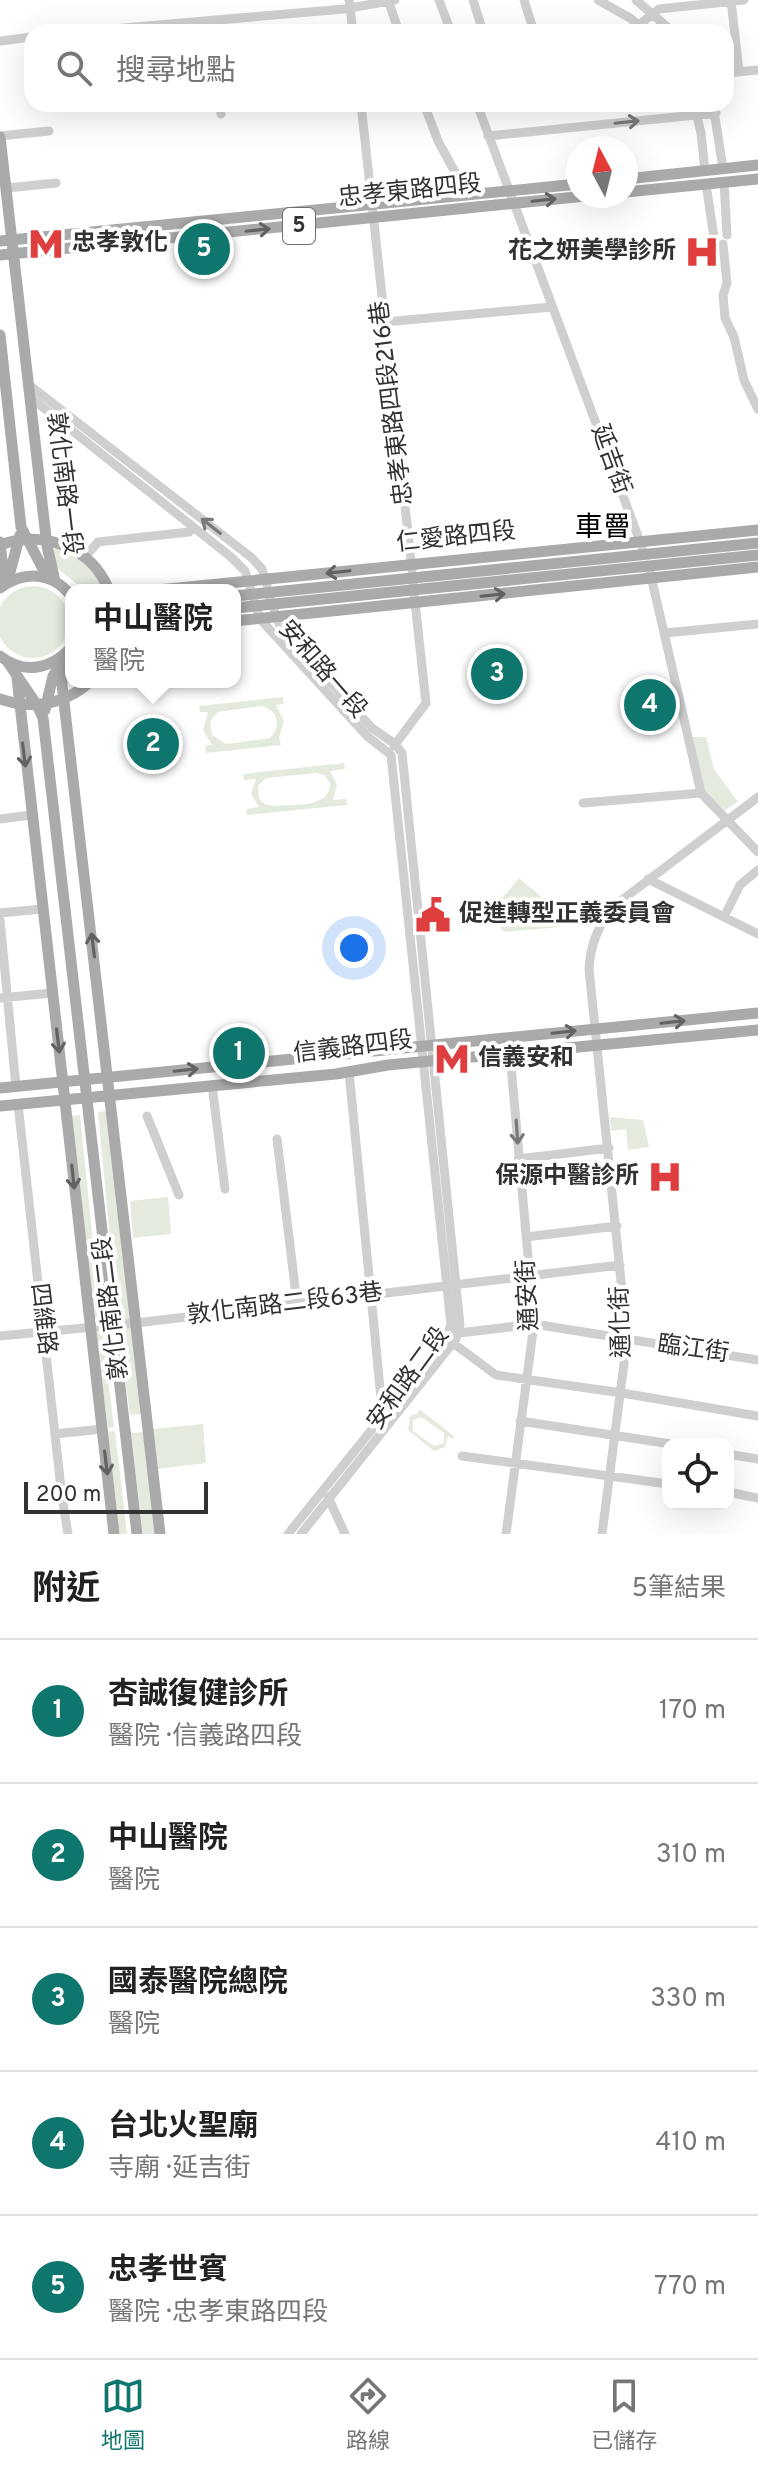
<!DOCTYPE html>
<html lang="zh-TW">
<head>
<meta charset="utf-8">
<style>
	:root { --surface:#fff; --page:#f6f6f6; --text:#222; --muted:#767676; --line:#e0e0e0; --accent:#0f766e }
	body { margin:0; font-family:Overpass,"Noto Sans TC",sans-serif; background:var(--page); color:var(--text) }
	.controls { position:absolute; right:24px; bottom:24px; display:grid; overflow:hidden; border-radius:16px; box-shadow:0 8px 32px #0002 }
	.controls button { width:72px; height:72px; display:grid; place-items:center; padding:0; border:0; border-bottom:2px solid var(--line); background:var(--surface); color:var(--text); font:40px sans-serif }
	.compass { position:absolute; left:566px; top:136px; width:72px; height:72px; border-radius:50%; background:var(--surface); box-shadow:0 8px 32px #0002; rotate:353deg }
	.scale { position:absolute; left:24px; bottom:20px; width:184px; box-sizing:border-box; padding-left:8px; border:4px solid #323232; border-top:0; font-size:22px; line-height:28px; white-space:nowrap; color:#323232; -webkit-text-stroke:6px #fff; paint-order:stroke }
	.you { position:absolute; left:354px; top:948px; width:28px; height:28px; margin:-20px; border:6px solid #fff; border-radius:50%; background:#1a73e8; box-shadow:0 0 0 12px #1a73e833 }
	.badge { display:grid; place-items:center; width:52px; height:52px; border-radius:50%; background:var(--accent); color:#fff; font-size:26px; font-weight:700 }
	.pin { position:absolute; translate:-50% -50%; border:4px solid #fff; box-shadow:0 2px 8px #0006 }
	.popup { position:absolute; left:65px; top:584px; width:176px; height:104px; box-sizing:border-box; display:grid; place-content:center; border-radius:16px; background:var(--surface); filter:drop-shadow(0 2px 6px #0005); font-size:26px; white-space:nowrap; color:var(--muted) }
	.popup b { font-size:30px; color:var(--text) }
	.popup::after { content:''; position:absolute; left:50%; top:100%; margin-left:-16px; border:16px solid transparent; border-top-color:var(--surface) }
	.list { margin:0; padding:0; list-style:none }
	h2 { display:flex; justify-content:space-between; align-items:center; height:104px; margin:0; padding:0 32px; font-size:34px }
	h2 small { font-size:26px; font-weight:400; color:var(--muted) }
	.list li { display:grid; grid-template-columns:52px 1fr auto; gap:24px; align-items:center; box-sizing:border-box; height:144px; padding:0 32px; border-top:2px solid var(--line) }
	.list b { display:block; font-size:30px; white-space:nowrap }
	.list p { margin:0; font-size:26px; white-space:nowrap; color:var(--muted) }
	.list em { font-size:26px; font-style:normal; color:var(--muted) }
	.icon { flex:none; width:44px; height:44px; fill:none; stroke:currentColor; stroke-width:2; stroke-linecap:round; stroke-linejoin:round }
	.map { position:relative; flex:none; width:758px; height:1534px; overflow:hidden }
	.search { position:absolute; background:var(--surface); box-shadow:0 8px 32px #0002; left:24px; right:24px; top:24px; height:88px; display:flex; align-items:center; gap:20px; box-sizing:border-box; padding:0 28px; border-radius:24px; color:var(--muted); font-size:30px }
	.sheet { height:824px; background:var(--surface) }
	nav { display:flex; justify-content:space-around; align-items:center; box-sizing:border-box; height:112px; border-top:2px solid var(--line); background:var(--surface); font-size:22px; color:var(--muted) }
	nav a { display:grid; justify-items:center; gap:4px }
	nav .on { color:var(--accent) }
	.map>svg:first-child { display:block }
	.green { fill:#e4ebde; fill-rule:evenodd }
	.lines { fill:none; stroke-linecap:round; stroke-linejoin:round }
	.minor { stroke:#cfcfcf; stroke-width:9 }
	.major { stroke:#aaa; stroke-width:11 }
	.oneway { stroke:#797979 }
	.oneway2 { stroke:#626262 }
	.labels { text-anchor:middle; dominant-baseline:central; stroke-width:8; stroke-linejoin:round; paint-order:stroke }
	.shield { fill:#fff; stroke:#707070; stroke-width:2 }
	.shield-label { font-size:22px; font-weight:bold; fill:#323232 }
	.street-label { font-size:24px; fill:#323232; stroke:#fff }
	.poi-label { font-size:24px; font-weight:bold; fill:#323232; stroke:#fff; text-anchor:start }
	.quarter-label { font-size:28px; fill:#000; stroke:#fff }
</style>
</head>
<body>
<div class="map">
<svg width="758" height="1534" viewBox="0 0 758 1534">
	<rect width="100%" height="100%" fill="#fff"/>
	<path class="green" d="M53 547C75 552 91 566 102 587L100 590H84L56 567Z
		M-3 622a36 36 0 1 1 72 0a36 36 0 1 1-72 0Z
		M283 697 284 704 276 705 284 721 279 738 281 745 206 753 205 746 212 745 203 730 208 712H200L199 706ZM261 706C278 710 282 726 270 738L226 744 212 735 210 721 218 712Z
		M690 737H706L714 769 738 802 725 810 703 791Z
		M344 763 345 769 330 771 337 785 333 800 346 799 347 805 247 815 246 809 259 807 251 794 256 779 244 780 243 774ZM316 773 325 775 330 783C331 809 291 804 272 806L265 804 259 799 258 786 266 778Z
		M519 878 572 922 571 926 506 932 501 930 499 902Z
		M107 1111 132 1319 118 1322 98 1112Z
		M80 1115 101 1321 94 1322 70 1116Z
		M610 1117 643 1120 649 1147 628 1150 626 1129 611 1131Z
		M168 1197 171 1234 133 1238 130 1201Z
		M133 1325 142 1414 130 1415 118 1328Z
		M102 1330 114 1427 108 1428 95 1331Z
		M419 1409 454 1436 453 1439 448 1436 445 1447 434 1451 408 1430 410 1416 418 1413ZM421 1417 444 1433V1443L434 1446 413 1431V1420Z
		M203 1424 206 1463 157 1469 153 1429Z
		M115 1431 127 1534H119L108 1432Z
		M144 1432 155 1534H143L131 1433Z"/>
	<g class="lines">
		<path class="minor" d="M349 0 353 32
			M388 0 399 32
			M439 0 451 32
			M473 0 483 32
			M524 0 534 32
			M598 0 630 18 647 32
			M636 0 673 32
			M731 0 739 72
			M78 32 344 9 395 0
			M411 32H415
			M623 32 635 28 659 9 744 0
			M0 41 32 37
			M726 73 758 70
			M220 104 221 114
			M361 104 412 570
			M424 104 438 141 467 194
			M477 104 642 547
			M694 104 701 133 705 171
			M713 104 723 169
			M0 136 49 131
			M488 136 716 113
			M724 182 727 235
			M706 184 714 237
			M7 188 56 183
			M723 244 727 283 723 295 725 318 734 337 744 380 758 409
			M384 322 552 307
			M28 384 252 558 262 569 267 585
			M30 397 231 557 245 571 260 619 367 736 391 755 451 1325 447 1336 288 1534
			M85 557 98 542 189 532 193 527
			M650 572 701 793 758 852
			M270 599 280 626 288 636 372 728 395 744 402 753 460 1325 456 1339 301 1534
			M665 633 758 624
			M394 746 426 703 413 584
			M583 803 701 793
			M0 819 31 815
			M648 879 758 934
			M0 913 42 909
			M724 917 740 885 758 870
			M0 920 16 1087
			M0 998 52 993
			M349 1072 381 1398
			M212 1085 225 1189
			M18 1104 62 1497 68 1534
			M147 1116 179 1195
			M277 1139 297 1303
			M518 1159 609 1148
			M526 1237 617 1226
			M459 1333 534 1324 758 1360
			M0 1336 136 1323 620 1265
			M453 1343 496 1375 622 1393 758 1416
			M520 1421 671 1444
			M55 1434 102 1429
			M728 1454 758 1459
			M462 1456 668 1484
			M728 1492 758 1498
			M328 1497 345 1534
			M506 1534 534 1324 510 1054
			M602 1534 627 1340 589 969C590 945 599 924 614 906L758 797"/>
		<path class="major" d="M0 137 47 546 55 581
			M626 179 758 165
			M626 192 758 179
			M0 241 578 184
			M0 255 586 196
			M0 335 21 527 42 567 52 578
			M0 542 4 579
			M0 545C43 530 91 546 109 590
			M0 586 10 572 20 535
			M0 588C24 570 53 572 71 596
			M158 590 758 530
			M235 596 758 543
			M235 608 758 555
			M235 621 758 567
			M0 656C24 675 51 669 71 648
			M62 660V685L160 1534
			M7 661 37 705 43 718 137 1534
			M17 678 114 1534
			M0 699C32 710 64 705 90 682
			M45 710 53 676 59 666
			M0 1088 758 1013
			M0 1106 336 1074 388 1065 758 1030"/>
	</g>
	<defs><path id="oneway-shaft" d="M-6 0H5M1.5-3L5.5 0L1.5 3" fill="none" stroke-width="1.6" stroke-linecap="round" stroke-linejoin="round" transform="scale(2)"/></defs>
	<g class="oneway">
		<use href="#oneway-shaft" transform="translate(627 122) rotate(-6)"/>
		<use href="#oneway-shaft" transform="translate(211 526) rotate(-142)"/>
		<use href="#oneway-shaft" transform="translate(517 1132) rotate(86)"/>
	</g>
	<g class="oneway2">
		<use href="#oneway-shaft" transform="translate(544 200) rotate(-6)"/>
		<use href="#oneway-shaft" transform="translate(258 230) rotate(-6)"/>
		<use href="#oneway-shaft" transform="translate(338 572) rotate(174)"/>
		<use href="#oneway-shaft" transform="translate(493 595) rotate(-6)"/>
		<use href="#oneway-shaft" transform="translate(24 755) rotate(83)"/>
		<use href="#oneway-shaft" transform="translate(93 945) rotate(-97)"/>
		<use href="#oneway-shaft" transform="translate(673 1022) rotate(-6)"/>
		<use href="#oneway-shaft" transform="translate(564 1032) rotate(-6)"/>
		<use href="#oneway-shaft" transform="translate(58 1041) rotate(83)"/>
		<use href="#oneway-shaft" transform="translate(186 1070) rotate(-6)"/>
		<use href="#oneway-shaft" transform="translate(73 1177) rotate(84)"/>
		<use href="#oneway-shaft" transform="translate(106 1463) rotate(83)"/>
	</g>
	<defs>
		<g id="metro-bare" transform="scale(2.76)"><path d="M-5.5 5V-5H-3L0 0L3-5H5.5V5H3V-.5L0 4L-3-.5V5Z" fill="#df3e3f" stroke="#fff" stroke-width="2.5" paint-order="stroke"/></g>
		<g id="hospital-bare" transform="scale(2.76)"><path d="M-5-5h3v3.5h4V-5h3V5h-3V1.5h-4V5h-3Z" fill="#df3e3f" stroke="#fff" stroke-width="2.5" paint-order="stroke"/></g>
		<g id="civic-bare" transform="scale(2.76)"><path d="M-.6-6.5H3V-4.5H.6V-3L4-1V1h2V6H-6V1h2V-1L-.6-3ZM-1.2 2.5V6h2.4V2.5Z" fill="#df3e3f" stroke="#fff" stroke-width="2.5" paint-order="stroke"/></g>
	</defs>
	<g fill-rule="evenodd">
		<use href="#metro-bare" x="46" y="244"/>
		<use href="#hospital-bare" x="702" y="252"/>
		<use href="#civic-bare" x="433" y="915"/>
		<use href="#metro-bare" x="452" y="1059"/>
		<use href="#hospital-bare" x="665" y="1177"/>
	</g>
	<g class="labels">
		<rect class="shield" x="283" y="208" width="32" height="36" rx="6"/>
		<g class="shield-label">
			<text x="299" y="226">5</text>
		</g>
		<g class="street-label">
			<text transform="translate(410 192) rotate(-6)">忠孝東路四段</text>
			<text transform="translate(393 403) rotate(-97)">忠孝東路四段216巷</text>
			<text transform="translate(610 460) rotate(70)">延吉街</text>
			<text transform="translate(63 484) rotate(83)">敦化南路一段</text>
			<text transform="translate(456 538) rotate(-6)">仁愛路四段</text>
			<text transform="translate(322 670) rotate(49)">安和路一段</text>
			<text transform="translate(353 1048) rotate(-7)">信義路四段</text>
			<text transform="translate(529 1295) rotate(-93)">通安街</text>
			<text transform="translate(285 1305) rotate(-7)">敦化南路二段63巷</text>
			<text transform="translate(112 1308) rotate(-97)">敦化南路二段</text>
			<text transform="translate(42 1319) rotate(83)">四維路</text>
			<text transform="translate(622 1322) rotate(-92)">通化街</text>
			<text transform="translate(693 1350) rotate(8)">臨江街</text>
			<text transform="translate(409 1379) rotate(-54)">安和路二段</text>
		</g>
		<g class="poi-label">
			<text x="72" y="244">忠孝敦化</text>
			<text x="676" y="252" text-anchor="end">花之妍美學診所</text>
			<text x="459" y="915">促進轉型正義委員會</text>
			<text x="478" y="1059">信義安和</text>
			<text x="639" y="1177" text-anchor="end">保源中醫診所</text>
		</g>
		<g class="quarter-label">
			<text x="603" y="529">車罾</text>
		</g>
	</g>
</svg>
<div class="controls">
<button><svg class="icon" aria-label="locate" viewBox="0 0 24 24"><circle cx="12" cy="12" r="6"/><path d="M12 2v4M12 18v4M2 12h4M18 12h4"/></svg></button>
</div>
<svg class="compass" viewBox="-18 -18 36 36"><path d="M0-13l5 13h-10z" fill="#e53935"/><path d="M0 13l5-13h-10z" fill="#767676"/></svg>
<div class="scale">200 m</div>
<div class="you"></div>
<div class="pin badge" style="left:239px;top:1053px">1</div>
<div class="pin badge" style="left:153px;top:744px">2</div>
<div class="popup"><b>中山醫院</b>醫院</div>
<div class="pin badge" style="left:497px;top:674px">3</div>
<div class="pin badge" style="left:650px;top:705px">4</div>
<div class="pin badge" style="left:204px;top:249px">5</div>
<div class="search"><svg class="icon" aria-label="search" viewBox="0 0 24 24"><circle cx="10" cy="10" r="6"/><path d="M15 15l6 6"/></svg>搜尋地點</div>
</div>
<section class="sheet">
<h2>附近<small>5筆結果</small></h2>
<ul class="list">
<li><span class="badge">1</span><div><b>杏誠復健診所</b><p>醫院 · 信義路四段</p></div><em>170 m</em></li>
<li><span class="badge">2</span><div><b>中山醫院</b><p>醫院</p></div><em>310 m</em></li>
<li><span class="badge">3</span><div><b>國泰醫院總院</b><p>醫院</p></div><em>330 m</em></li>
<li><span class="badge">4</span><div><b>台北火聖廟</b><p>寺廟 · 延吉街</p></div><em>410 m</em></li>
<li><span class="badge">5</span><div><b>忠孝世賓</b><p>醫院 · 忠孝東路四段</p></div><em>770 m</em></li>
</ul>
</section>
<nav>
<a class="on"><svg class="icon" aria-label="map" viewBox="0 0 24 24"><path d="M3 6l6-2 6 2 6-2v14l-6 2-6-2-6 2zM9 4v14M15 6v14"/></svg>地圖</a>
<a><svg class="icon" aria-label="directions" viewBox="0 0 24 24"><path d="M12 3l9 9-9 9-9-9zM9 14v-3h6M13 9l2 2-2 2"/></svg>路線</a>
<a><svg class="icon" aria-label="saved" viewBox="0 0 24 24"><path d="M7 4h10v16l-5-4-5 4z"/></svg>已儲存</a>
</nav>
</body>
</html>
